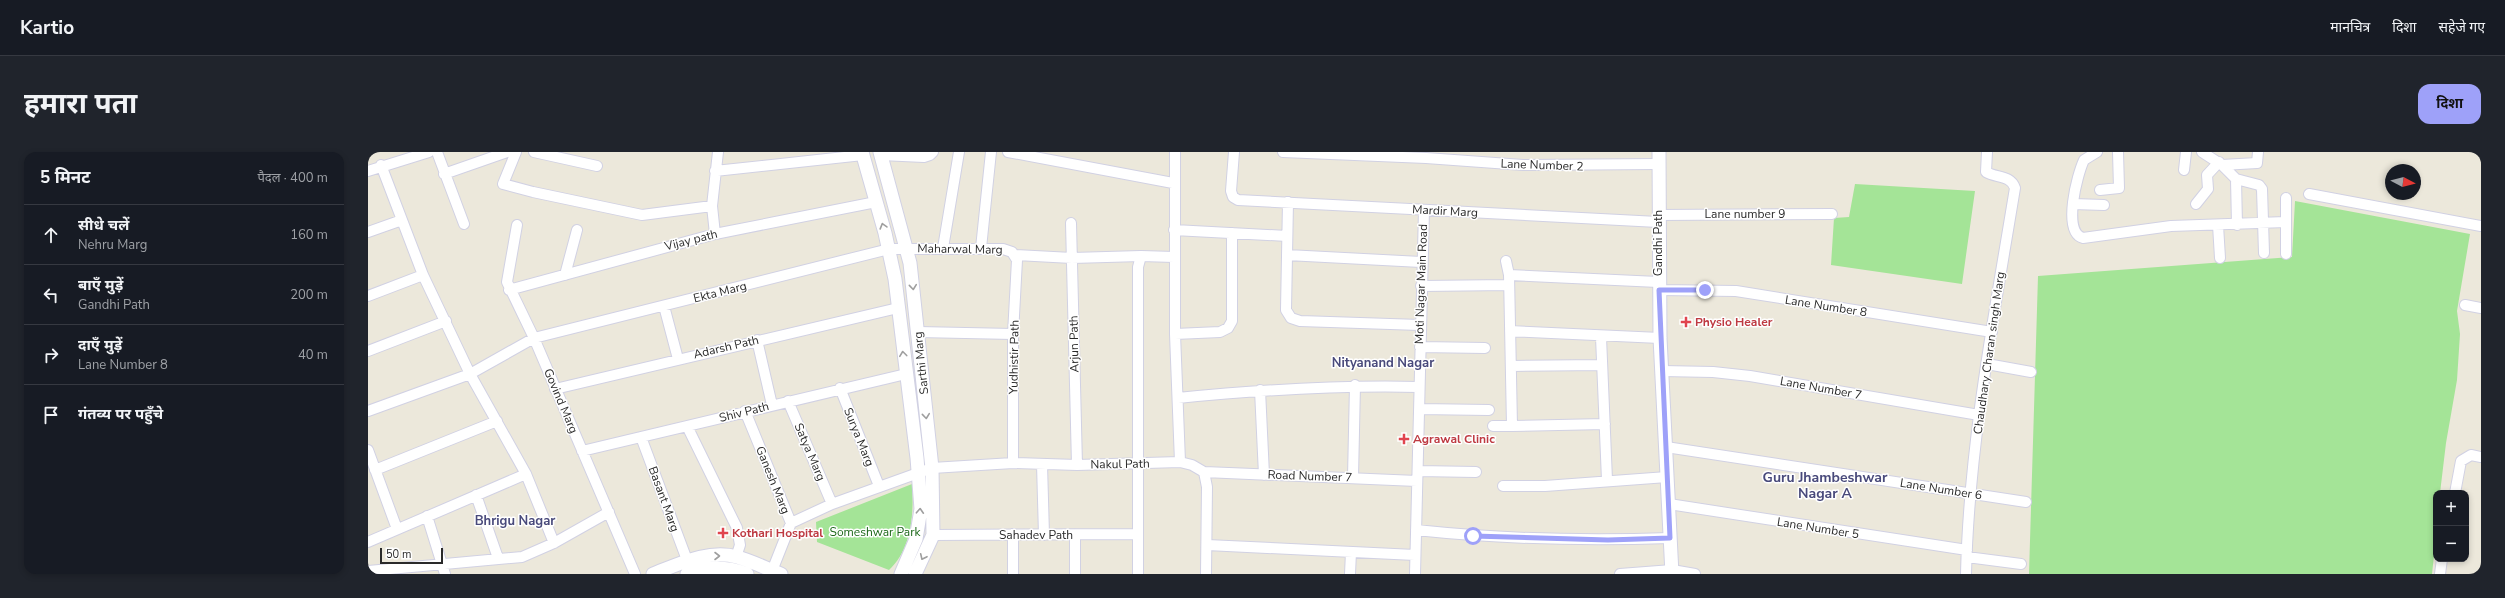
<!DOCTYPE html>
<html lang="hi">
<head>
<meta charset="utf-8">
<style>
	:root { --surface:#171b24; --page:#20242c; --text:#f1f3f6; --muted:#9ea1a6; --line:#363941; --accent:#9ea1f9 }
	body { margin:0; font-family:"Nunito Sans","Noto Sans Devanagari",sans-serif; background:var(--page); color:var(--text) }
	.controls { position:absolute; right:12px; bottom:12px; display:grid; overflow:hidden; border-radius:8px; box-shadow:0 2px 6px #0003 }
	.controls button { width:36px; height:36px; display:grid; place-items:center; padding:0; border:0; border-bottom:1px solid var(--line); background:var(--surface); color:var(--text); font:20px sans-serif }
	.compass { position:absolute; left:2017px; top:12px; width:36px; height:36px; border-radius:50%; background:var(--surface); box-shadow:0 2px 6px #0003; rotate:97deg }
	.scale { position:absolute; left:12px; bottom:10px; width:63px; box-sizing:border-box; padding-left:4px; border:2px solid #2a2a2a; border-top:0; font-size:11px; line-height:14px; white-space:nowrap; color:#2a2a2a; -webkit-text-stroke:3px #fff; paint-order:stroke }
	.stop { position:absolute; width:12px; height:12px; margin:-9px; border:3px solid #9ea1f9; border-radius:50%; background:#fff }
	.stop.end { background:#9ea1f9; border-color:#fff; box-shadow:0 1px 4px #0008 }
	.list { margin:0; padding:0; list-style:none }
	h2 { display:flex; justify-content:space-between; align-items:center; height:52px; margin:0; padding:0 16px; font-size:17px }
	h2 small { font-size:13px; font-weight:400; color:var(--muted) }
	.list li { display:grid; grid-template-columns:26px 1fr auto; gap:12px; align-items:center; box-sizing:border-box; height:60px; padding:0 16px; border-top:1px solid var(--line) }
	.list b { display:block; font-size:15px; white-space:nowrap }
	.list p { margin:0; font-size:13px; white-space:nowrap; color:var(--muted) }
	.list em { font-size:13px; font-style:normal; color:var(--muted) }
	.icon { flex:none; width:22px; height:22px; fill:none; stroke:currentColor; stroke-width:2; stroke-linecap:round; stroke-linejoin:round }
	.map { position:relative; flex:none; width:2113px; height:422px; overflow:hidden; border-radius:12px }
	header { display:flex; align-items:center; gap:24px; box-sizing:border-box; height:56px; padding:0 20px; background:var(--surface); border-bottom:1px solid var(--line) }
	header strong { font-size:19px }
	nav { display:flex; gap:22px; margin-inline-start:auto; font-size:14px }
	.intro { display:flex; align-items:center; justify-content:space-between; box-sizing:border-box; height:96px; padding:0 24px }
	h1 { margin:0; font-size:28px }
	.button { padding:10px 18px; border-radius:12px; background:var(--accent); color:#111; font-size:14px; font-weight:700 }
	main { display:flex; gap:24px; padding:0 24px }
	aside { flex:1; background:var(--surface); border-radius:12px; box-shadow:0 2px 6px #0003 }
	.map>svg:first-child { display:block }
	.green { fill:#a4e497 }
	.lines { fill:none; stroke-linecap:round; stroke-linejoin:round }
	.minor-casing { stroke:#d1d1e3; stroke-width:12 }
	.tertiary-casing { stroke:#d1d1e3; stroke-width:15 }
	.minor { stroke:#fff; stroke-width:10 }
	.tertiary { stroke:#fff; stroke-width:13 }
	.oneway { stroke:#9f9f9f }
	.route { stroke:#9ea1f9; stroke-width:5 }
	.health-dot { fill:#e0444e; stroke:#fff; stroke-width:1.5 }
	.labels { text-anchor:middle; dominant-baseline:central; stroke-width:3; stroke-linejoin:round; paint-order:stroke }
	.street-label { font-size:12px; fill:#2a2a2a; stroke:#fff }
	.health-label { font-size:12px; font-weight:bold; fill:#be3a42; stroke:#fff; text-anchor:start }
	.park-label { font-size:12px; fill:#1c6819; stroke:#fff }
	.neighbourhood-label { font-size:13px; font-weight:bold; fill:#494a7b; stroke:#fff }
	.quarter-label { font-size:14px; font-weight:bold; fill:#494a7b; stroke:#fff }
</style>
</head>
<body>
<header>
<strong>Kartio</strong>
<nav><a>मानचित्र</a><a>दिशा</a><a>सहेजे गए</a></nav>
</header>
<div class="intro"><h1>हमारा पता</h1><a class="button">दिशा</a></div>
<main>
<aside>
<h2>5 मिनट<small>पैदल · 400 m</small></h2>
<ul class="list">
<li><svg class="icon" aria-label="ahead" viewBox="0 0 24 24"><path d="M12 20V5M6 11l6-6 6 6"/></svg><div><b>सीधे चलें</b><p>Nehru Marg</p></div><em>160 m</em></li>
<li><svg class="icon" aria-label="left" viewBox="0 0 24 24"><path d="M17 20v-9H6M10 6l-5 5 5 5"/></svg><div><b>बाएँ मुड़ें</b><p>Gandhi Path</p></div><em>200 m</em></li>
<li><svg class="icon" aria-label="right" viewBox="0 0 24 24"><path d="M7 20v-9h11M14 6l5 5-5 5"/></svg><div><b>दाएँ मुड़ें</b><p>Lane Number 8</p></div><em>40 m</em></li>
<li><svg class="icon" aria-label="arrive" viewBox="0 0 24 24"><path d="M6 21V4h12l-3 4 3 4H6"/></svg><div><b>गंतव्य पर पहुँचे</b></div></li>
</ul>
</aside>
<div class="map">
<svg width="2113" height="422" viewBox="0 0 2113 422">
	<rect width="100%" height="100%" fill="#ece8db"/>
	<path class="green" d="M1487 32 1607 39 1594 132 1463 113 1466 66 1481 65Z
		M1927 49 2102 82 2089 159 2092 182 2089 228 2078 291 2072 341H2068V385L2064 422H1661L1670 124 1924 105Z
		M544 332C546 361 544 397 521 418L449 390 448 370Z"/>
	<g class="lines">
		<g class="minor-casing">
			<path id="minor" d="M69 0 96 72
				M148 0 135 32 165 40 274 63 344 54
				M166 0 229 14
				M640 0 805 31
				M807 0V182L812 310
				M866 0 863 39 865 45 870 48 1290 70
				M915 0 1058 6 1155 13 1290 12
				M1729 0 1716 8C1709 23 1694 80 1715 86L1803 74 1918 70
				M1834 0 1854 13 1868 27 1869 73
				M513 3 556 5 562 3 565 0
				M13 13 55 123 102 222 158 322 186 391
				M1854 13 1889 11 1890 0
				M1816 18 1818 0
				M0 19 61 0
				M347 19 495 3
				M76 22 139 0
				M1868 27 1891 33 1894 37 1896 101
				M1732 38 1751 36 1750 0
				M1941 42 2113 74
				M1918 46V102
				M920 50 918 158 923 166 932 169 1052 173
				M1705 52 1736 53
				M1828 52 1840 37 1839 23 1851 10
				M1290 63 1464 62
				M703 71 709 313
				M149 73 139 130 166 186 267 422
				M1850 73 1852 106
				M806 78 919 84
				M0 80 34 68
				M347 82 344 54 350 0
				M575 96 591 0
				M613 96 623 0
				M646 103 704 106 773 104
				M919 103 1053 110
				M197 123 209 78
				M1141 123 1290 130
				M1053 134 1141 133
				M141 138 347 82 508 50
				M1291 138 1368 139 1624 180
				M0 144 55 123
				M2097 153 2113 156
				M296 154 310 207
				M1142 179 1292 186
				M550 180 645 182
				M807 182 852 180 860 176 864 169V81
				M1233 185 1239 328
				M389 188 404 253
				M1052 195 1117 196
				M0 199 78 169
				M1619 212 1663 220
				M1143 214 1234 213
				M1294 219 1345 220 1382 224 1611 263
				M472 236 511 334
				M187 237 530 156
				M892 238 896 323
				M810 246C891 238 970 233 1051 235
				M420 249 464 352
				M1051 257 1121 258
				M0 259 102 222 166 186 521 97H635L644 100 649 108 645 182V311
				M377 259 423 371 404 419
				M319 274 369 376 372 393 368 405
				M1125 274H1144L1141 123 1138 109
				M1144 274 1237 272
				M273 285 319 408
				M1298 295 1658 350
				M0 298 29 377
				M214 299 538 222
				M674 312 676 383
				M7 318 129 269
				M1050 319 1108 320
				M836 320 1049 329
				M985 325 987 233
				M1135 334H1177L1299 325
				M2087 341 2093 309 2103 303 2113 305
				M108 343 130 406
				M1301 352 1599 398
				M59 364 77 422
				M423 371 464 352 564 316 645 311 709 313 812 310 824 313 836 320 839 335 838 422
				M1048 378C1133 387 1217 389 1302 386
				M645 382V422
				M565 383 770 382
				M707 383V422
				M0 390 158 322
				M839 393 1047 403
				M1599 405 1653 412
				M0 419 154 405 186 391 241 360
				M770 422V115L773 104 806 105
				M982 422 983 400
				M1047 422 1056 58
				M1252 422 1304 418 1327 422
				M1598 422C1601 293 1626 164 1647 36 1643 23 1628 26 1618 20L1619 0
				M2072 422 2074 407"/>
		</g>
		<g class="tertiary-casing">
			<path id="tertiary" d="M494 0 517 81 527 127 549 306 553 357 548 387 533 422
				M512 0 542 111 564 316 565 383 547 422
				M1291 0 1292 186 1304 422
				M285 422C311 412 341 397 369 405 384 409 399 417 413 422
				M319 422C340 414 358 414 379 422"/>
		</g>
		<use href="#minor" class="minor"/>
		<use href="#tertiary" class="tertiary"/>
	</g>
	<defs><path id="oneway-chevron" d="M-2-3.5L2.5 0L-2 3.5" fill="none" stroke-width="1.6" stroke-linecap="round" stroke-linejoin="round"/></defs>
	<g class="oneway">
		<use href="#oneway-chevron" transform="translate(515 74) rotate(-106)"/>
		<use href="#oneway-chevron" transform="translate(545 135) rotate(84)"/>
		<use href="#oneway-chevron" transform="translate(535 202) rotate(-97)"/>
		<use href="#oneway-chevron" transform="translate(558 264) rotate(84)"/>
		<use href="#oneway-chevron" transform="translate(552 359) rotate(-87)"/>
		<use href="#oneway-chevron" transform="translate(349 404)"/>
		<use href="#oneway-chevron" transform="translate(555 405) rotate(115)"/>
	</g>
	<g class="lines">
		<path class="route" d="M1105 384 1240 388 1302 386 1291 138H1337"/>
	</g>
	<g class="health-dot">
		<path d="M1316 164h4v4h4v4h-4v4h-4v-4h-4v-4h4z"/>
		<path d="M1034 281h4v4h4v4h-4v4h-4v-4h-4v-4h4z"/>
		<path d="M353 375h4v4h4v4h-4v4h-4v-4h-4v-4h4z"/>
	</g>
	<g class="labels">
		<g class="street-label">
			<text transform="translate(1174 13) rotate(2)">Lane Number 2</text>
			<text transform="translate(1077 59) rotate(3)">Mardir Marg</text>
			<text x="1377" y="62">Lane number 9</text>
			<text transform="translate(323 88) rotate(-14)">Vijay path</text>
			<text transform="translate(1290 91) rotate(-90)">Gandhi Path</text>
			<text transform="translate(592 97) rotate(1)">Maharwal Marg</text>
			<text transform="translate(1053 132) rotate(-88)">Moti Nagar Main Road</text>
			<text transform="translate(352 140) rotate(-14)">Ekta Marg</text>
			<text transform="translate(1458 154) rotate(9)">Lane Number 8</text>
			<text transform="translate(706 192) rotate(-91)">Arjun Path</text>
			<text transform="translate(358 195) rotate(-13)">Adarsh Path</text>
			<text transform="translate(1621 201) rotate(-82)">Chaudhary Charan singh Marg</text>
			<text transform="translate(646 205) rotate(-89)">Yudhistir Path</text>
			<text transform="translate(553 211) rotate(-96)">Sarthi Marg</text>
			<text transform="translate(1453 236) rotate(10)">Lane Number 7</text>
			<text transform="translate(193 249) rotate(67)">Govind Marg</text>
			<text transform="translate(376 260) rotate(-14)">Shiv Path</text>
			<text transform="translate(491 285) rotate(68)">Surya Marg</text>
			<text transform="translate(442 300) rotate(67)">Satya Marg</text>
			<text transform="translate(752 312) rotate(-1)">Nakul Path</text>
			<text transform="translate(942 324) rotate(2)">Road Number 7</text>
			<text transform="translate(405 328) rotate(68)">Ganesh Marg</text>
			<text transform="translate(1573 337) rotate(9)">Lane Number 6</text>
			<text transform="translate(296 347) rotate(70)">Basant Marg</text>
			<text transform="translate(1450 376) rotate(9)">Lane Number 5</text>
			<text x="668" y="383">Sahadev Path</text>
		</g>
		<g class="health-label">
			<text x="1327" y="170">Physio Healer</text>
			<text x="1045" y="287">Agrawal Clinic</text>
			<text x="364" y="381">Kothari Hospital</text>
		</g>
		<g class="park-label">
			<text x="507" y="380">Someshwar Park</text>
		</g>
		<g class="neighbourhood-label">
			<text x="1015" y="211">Nityanand Nagar</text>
			<text x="147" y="369">Bhrigu Nagar</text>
		</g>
		<g class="quarter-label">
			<text x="1457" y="325">Guru Jhambeshwar<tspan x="1457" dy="16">Nagar A</tspan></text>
		</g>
	</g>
</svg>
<div class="controls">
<button>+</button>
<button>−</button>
</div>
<svg class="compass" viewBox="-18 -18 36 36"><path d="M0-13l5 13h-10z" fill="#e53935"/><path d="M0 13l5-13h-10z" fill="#9ea1a6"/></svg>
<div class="scale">50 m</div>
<div class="stop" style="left:1105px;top:384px"></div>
<div class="stop end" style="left:1337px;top:138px"></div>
</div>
</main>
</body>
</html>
